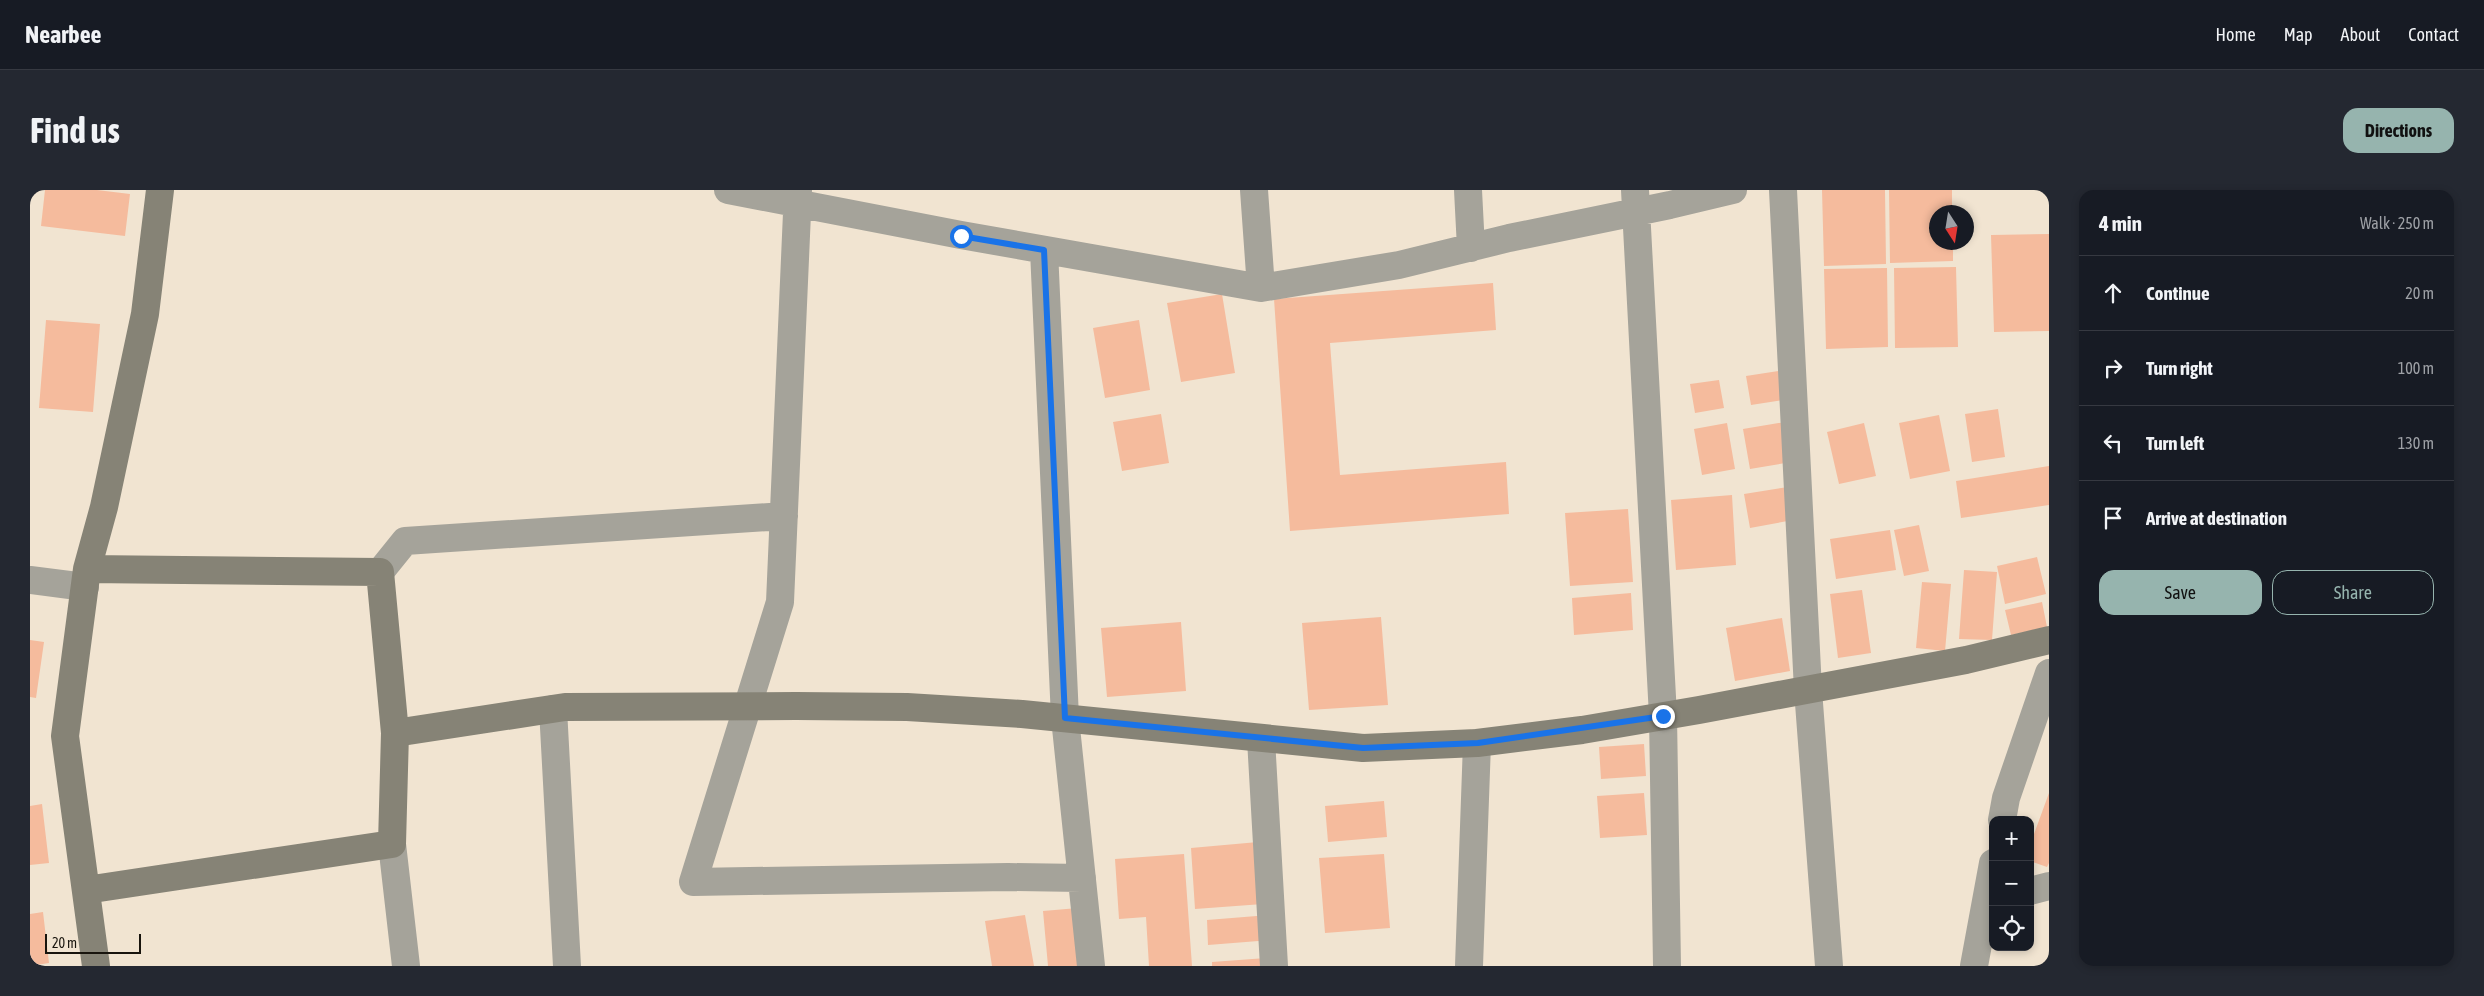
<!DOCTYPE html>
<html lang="en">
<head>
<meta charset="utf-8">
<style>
	:root { --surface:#171b24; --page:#242831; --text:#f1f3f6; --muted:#9ea1a6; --line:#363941; --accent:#96b4ae }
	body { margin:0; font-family:"Asap Condensed",sans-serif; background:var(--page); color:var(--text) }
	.controls { position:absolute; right:15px; bottom:15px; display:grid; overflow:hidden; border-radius:10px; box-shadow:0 2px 8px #0003 }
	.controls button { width:45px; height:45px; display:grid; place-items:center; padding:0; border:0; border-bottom:1px solid var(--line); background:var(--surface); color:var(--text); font:25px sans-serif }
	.compass { position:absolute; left:1899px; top:15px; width:45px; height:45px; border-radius:50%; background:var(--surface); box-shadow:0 2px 8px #0003; rotate:168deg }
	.scale { position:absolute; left:15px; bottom:12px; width:96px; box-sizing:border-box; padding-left:5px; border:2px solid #18140d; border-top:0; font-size:14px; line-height:18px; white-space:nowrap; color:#18140d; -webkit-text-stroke:4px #f1e4d1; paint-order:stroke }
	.stop { position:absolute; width:15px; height:15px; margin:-11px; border:4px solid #1a73e8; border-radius:50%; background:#fff }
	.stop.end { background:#1a73e8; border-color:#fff; box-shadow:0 1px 5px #0008 }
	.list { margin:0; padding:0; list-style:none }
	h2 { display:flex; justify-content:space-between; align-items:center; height:65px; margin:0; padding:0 20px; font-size:21px }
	h2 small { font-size:16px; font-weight:400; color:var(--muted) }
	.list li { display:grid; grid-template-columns:32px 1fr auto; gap:15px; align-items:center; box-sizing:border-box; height:75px; padding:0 20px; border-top:1px solid var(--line) }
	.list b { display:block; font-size:19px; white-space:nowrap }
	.list em { font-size:16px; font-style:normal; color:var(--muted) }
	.actions { display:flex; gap:10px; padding:15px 20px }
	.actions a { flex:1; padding:11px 0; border:1px solid var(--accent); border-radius:15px; text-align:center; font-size:18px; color:var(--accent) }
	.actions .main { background:var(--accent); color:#111 }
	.icon { flex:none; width:28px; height:28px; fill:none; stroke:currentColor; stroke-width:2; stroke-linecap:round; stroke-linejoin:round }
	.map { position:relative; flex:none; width:2019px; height:776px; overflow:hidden; border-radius:15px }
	header { display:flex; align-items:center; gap:30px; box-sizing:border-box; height:70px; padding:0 25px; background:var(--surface); border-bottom:1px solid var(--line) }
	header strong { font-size:24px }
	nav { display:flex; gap:28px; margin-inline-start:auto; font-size:18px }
	.intro { display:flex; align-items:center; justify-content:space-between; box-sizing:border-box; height:120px; padding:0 30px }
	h1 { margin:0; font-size:35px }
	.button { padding:12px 22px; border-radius:15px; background:var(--accent); color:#111; font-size:18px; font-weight:700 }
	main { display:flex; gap:30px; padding:0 30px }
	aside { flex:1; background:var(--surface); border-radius:15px; box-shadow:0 2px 8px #0003 }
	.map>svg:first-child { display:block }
	.building { fill:#f5bb9d }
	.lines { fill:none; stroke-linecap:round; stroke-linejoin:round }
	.street { stroke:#a5a39a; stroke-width:28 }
	.secondary { stroke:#868376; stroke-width:28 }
	.route { stroke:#1a73e8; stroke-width:6 }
</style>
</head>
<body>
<header>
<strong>Nearbee</strong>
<nav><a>Home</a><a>Map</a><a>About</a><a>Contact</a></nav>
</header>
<div class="intro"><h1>Find us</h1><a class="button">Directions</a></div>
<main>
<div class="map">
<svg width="2019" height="776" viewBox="0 0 2019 776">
	<rect width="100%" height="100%" fill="#f1e4d1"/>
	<path class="building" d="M15 0H67L100 4 95 46 11 36Z
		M1792 0H1855L1856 74 1794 76Z
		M1859 0H1922V22H1906V52H1923V71L1860 73Z
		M2019 44V141L1964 142 1961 45Z
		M1926 77 1928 157 1865 158 1864 78Z
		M1857 78 1858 157 1796 159 1794 79Z
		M1463 93 1466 140 1300 153 1310 285 1476 272 1479 324 1260 341 1244 109Z
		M1192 104 1205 183 1151 192 1137 113Z
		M16 130 70 134 63 222 9 218Z
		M1109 130 1120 200 1075 208 1063 138Z
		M1754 180 1759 209 1721 215 1716 186Z
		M1689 190 1694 218 1665 223 1660 194Z
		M1968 219 1975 267 1942 272 1935 224Z
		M1131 224 1139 273 1092 281 1083 232Z
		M1909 225 1920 281 1880 289 1869 233Z
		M1755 232 1761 272 1720 279 1713 239Z
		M1697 233 1705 279 1672 285 1664 239Z
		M1834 233 1846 286 1809 294 1797 242Z
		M2019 276V315L1931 328 1926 291Z
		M1758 297 1763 330 1720 338 1714 304Z
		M1702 305 1706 375 1646 380 1641 310Z
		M1598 319 1603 392 1540 396 1535 323Z
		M1889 335 1899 381 1874 386 1864 340Z
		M1860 340 1866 380 1806 389 1800 349Z
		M2007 367 2016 404 1975 414 1967 376Z
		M1934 380 1967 382 1962 450 1929 449Z
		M1892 392 1921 394 1915 461 1886 458Z
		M1832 400 1841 463 1808 468 1800 404Z
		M1601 403 1603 440 1544 445 1542 408Z
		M2012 412 2017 437 1981 445 1975 420Z
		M1351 427 1358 515 1279 520 1272 433Z
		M1752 428 1760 481 1705 491 1696 438Z
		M1151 432 1156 501 1077 507 1071 438Z
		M0 450 14 452 6 508 0 507Z
		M1614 554 1616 586 1571 589 1569 557Z
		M1614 603 1617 645 1570 648 1567 606Z
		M2019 603V673L2017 677 2000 671V655Z
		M1354 611 1357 647 1298 652 1295 616Z
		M12 614 19 673 0 675V616Z
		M1228 652 1233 714 1165 719 1161 658Z
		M1154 664 1162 776H1119L1116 727 1089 729 1085 669Z
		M1354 664 1360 738 1295 743 1289 668Z
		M1048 718 1053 776H1018L1013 721Z
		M13 722 19 773 0 776V724Z
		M995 725 1004 776H962L955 731Z
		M1239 725 1241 750 1178 755 1177 730Z
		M1236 768V776H1182V772Z"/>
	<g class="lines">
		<path class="street" d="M698 0 931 45 1231 98 1369 75 1479 48 1640 15 1703 0
			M768 0 750 412 663 692 978 687 1052 688
			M1224 0 1231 98
			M1438 0 1441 58
			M1605 0 1633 526 1637 776
			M1753 0 1778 500 1799 776
			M1014 60 1035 528 1061 776
			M350 382 375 351 754 326
			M0 390 55 397
			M523 519 537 776
			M1231 549 1244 776
			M1972 630 1976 608 2019 483
			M362 654 376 776
			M2000 701 2019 696
			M1439 776 1447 553
			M1944 776 1963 673"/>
		<path class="secondary" d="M365 543 535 517 766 516 877 517 992 524 1333 558 1447 553 1552 540 1669 520 1936 470 2019 450
			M56 700 362 654 365 543 350 382 57 379
			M66 776 35 546 57 379 74 317 115 124 130 0"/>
	</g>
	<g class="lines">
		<path class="route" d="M931 46 1014 60 1035 528 1333 558 1448 553 1633 526"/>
	</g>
</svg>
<div class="controls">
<button>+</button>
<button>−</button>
<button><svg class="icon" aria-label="locate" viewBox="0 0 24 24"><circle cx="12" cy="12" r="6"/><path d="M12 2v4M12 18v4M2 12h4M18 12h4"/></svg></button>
</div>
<svg class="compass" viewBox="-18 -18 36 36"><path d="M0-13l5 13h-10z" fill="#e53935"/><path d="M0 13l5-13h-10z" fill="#9ea1a6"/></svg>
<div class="scale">20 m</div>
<div class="stop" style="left:931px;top:46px"></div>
<div class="stop end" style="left:1633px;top:526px"></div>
</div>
<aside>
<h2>4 min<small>Walk · 250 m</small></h2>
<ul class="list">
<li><svg class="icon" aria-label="ahead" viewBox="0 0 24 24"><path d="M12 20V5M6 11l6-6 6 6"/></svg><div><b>Continue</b></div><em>20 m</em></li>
<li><svg class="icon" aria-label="right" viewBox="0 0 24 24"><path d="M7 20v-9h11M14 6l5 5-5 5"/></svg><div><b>Turn right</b></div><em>100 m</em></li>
<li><svg class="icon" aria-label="left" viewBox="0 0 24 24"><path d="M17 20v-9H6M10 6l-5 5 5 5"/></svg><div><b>Turn left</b></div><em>130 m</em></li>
<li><svg class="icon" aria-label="arrive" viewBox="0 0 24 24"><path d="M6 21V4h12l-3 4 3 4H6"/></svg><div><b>Arrive at destination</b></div></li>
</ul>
<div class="actions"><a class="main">Save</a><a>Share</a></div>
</aside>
</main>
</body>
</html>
